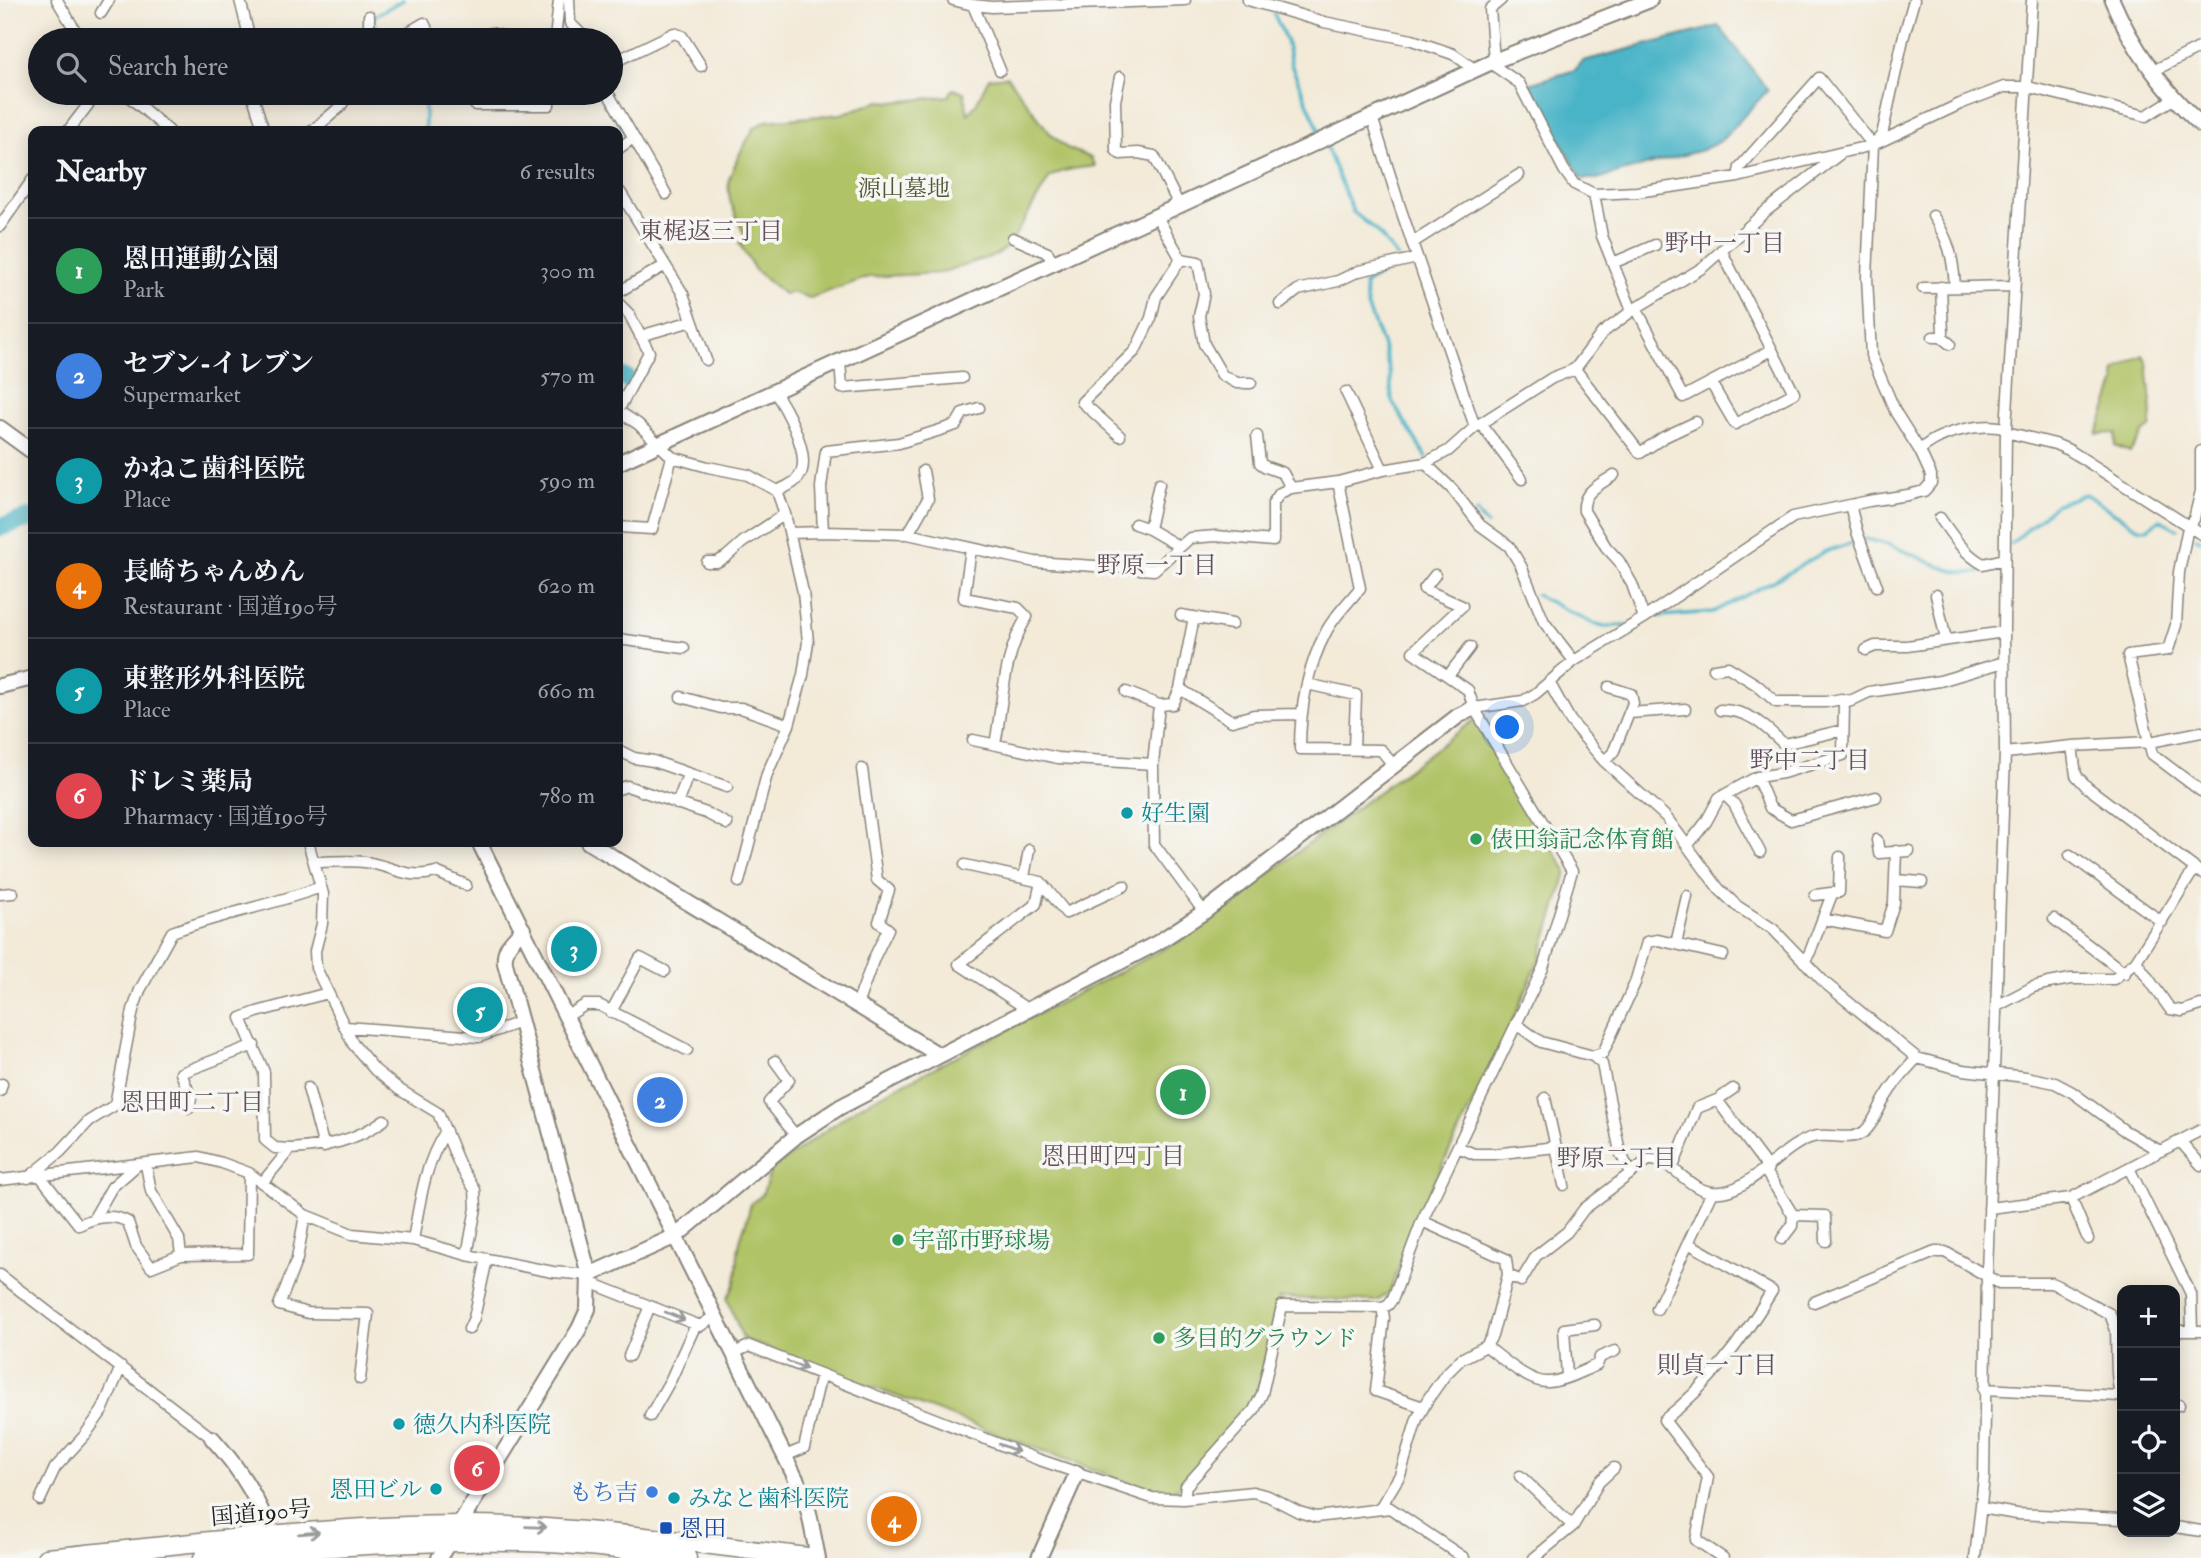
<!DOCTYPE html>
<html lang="en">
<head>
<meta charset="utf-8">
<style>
	:root { --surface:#171b24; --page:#20242c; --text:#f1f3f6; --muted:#9ea1a6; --line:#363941; --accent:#1a73e8 }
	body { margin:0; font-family:"IM FELL Double Pica","Noto Serif JP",serif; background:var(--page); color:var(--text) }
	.controls { position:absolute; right:21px; bottom:21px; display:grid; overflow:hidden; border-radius:14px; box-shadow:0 4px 18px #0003 }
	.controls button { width:63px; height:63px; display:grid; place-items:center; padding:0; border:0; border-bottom:2px solid var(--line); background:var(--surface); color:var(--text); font:35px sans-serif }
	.you { position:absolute; left:1508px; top:728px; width:24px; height:24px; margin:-18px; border:5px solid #fff; border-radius:50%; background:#1a73e8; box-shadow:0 0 0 10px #1a73e833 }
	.badge { display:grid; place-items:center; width:46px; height:46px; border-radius:50%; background:var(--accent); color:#fff; font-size:23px; font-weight:700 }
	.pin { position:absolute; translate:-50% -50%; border:4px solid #fff; box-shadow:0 2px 7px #0006 }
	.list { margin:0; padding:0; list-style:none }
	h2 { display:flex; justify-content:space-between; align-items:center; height:91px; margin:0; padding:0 28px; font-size:30px }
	h2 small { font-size:23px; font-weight:400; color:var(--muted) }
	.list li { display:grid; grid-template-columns:46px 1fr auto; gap:21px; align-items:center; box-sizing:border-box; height:105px; padding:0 28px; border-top:2px solid var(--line) }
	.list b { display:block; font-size:26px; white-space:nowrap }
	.list p { margin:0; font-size:23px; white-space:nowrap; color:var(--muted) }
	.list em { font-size:23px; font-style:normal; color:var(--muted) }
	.icon { flex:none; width:38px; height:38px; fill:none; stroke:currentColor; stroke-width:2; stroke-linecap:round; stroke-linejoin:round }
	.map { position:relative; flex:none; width:2201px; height:1558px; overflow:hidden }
	.search { position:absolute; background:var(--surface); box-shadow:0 4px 18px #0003; left:28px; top:28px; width:595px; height:77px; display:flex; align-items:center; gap:18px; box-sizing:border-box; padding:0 24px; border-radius:38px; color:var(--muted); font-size:26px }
	.panel { position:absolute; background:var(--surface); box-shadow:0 4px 18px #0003; left:28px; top:126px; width:595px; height:721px; border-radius:14px }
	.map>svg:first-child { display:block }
	.green { fill:#b0c366; stroke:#667041; stroke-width:2 }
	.water { fill:#49b4c7; stroke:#326872; stroke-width:2 }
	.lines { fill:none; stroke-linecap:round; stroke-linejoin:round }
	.stream { stroke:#49b4c7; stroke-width:3.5 }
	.river { stroke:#49b4c7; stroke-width:19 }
	.street-casing { stroke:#88837a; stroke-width:13 }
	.secondary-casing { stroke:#88837a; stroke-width:18 }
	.highway-casing { stroke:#88837a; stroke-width:21 }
	.street { stroke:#fff; stroke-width:10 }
	.secondary { stroke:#fff; stroke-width:14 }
	.highway { stroke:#fff; stroke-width:18 }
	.oneway { stroke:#999 }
	.culture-dot { fill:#0f9aa8; stroke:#f6f6f2; stroke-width:2.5 }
	.leisure-dot { fill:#2e9e5b; stroke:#f6f6f2; stroke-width:2.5 }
	.shop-dot { fill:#3f7fe0; stroke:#f6f6f2; stroke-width:2.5 }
	.transit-dot { fill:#1a4fb4; stroke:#f6f6f2; stroke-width:2.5 }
	.labels { text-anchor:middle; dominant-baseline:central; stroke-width:7; stroke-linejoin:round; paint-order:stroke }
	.park-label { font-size:23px; fill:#505636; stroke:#f6f6f2 }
	.culture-label { font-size:23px; fill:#0d838f; stroke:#f6f6f2; text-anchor:start }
	.leisure-label { font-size:23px; fill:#27864d; stroke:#f6f6f2; text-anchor:start }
	.shop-label { font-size:23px; fill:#366cbe; stroke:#f6f6f2; text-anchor:end }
	.street-label { font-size:23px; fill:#1c1c1c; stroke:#f6f6f2 }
	.transit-label { font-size:23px; fill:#164399; stroke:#f6f6f2; text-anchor:start }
	.neighbourhood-label { font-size:24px; fill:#634f5b; stroke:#f6f6f2 }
</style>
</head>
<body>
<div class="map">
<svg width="2201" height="1558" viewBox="0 0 2201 1558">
	<rect width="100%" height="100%" fill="#f6f6f2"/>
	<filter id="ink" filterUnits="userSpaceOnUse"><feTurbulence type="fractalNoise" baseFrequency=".0143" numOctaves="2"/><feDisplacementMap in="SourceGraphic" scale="14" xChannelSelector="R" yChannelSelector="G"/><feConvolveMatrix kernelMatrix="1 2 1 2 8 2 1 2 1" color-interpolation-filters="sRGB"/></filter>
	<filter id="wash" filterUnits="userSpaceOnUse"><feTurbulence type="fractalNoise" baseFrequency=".00686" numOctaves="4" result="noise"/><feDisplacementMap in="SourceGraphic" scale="28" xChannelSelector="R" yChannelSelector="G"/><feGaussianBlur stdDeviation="1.57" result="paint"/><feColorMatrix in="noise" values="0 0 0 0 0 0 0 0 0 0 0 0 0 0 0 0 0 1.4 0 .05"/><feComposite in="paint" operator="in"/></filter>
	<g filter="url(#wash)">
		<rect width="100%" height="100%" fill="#f3ead8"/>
		<path class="green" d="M1007 76 1049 132 1065 147 1091 158 1095 166C1079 168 1064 169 1050 177L1010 244 996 255 940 273 869 277 810 298 790 292 785 295 755 270 739 243 746 239 730 201 728 182 738 157 754 128 766 121 841 114 880 101 894 102 949 96 953 89 964 92 968 114 976 104 989 78Z
			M2143 355 2147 362 2152 414 2150 428 2144 432 2130 452 2115 446 2116 433 2097 434 2116 381 2114 374 2116 370Z
			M1474 720 1567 872 1540 958 1512 1022 1417 1218 1389 1293 1377 1301 1279 1298 1258 1391 1249 1409 1180 1486 1162 1495 743 1339 727 1298C742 1277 734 1260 741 1237 745 1225 749 1217 750 1204L762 1195 771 1170 858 1107 1179 941Z"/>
		<path class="water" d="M1719 26 1768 90 1721 141 1702 150 1597 179H1582L1528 84 1575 70 1583 61Z"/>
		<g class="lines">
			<path class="stream" d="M1274 14 1286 40 1292 67 1320 132
				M564 39 566 40
				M387 40 373 21 374 16 403 0
				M425 93V131
				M604 93V99L629 140
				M1326 146 1353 212 1377 231 1397 257
				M1383 272 1364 285 1367 306 1383 346 1390 374 1392 401 1426 457
				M1476 512 1487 525
				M2196 538 2201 540
				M1864 539C1878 541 1890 545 1902 550 1923 558 1968 585 1987 567
				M2011 544 2055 505 2085 494 2138 528 2147 529 2160 520 2178 529
				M1536 595 1594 624 1604 627 1626 625
				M1660 616 1713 612 1781 577 1824 552 1855 542"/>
			<path class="river" d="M618 375 628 379
				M0 527 33 517"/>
		</g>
	</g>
	<g filter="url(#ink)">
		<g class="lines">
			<g class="street-casing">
				<path id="street" d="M57 0 81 40
					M240 0 250 40
					M569 0 570 23 587 40
					M953 0 973 5 992 7 1185 0
					M1248 0 1324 22 1412 40 1453 54 1476 70
					M973 5 1000 70
					M101 13 109 0
					M369 16V40
					M491 33 517 40
					M395 40 424 23 432 40
					M555 40 559 0
					M1494 61 1490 9 1501 0
					M614 62 674 33 682 36 701 66
					M1490 63 1519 83 1564 170 1574 184 1594 194 1637 192 1738 177 1873 145 1960 104 2004 87H2028L2146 116 2173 99
					M2151 72 2201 47
					M1120 77 1115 101 1116 150 1120 154 1138 153 1154 156 1179 205
					M125 93 169 131
					M254 93V100L264 131
					M608 93 666 194
					M475 105H549V93
					M1372 117 1398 201 1475 427
					M68 131 97 93
					M312 131 340 107 349 93
					M1875 142 1882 135 1903 39 1914 0
					M618 149 633 138
					M620 192 683 294 706 360
					M1594 194 1602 236 1632 311
					M1933 216C1949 240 1953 257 1955 286
					M0 226 33 179
					M1013 238 1048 253 1053 264
					M1412 243 1519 175
					M1181 259 1198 262 1204 294 1199 316 1204 344 1222 375 1237 383H1251
					M1613 263 1655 245
					M1923 288 2013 286
					M618 292 664 266
					M618 303 629 314 649 352 618 411 638 424 672 457 708 467 748 475 777 491 785 514 803 592 808 642 803 675 789 725 767 774 739 882
					M1280 304 1298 290 1338 281 1359 271 1417 258
					M1636 308 1683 397 1772 350
					M640 336 692 321
					M1933 337H1941L1943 333 1941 287
					M1941 337 1950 344
					M840 361 842 388 962 378
					M1575 369 1640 453 1664 437 1696 422
					M1711 383 1735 424 1794 393 1721 250
					M774 391C786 408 808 449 802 470 799 482 786 487 777 491
					M1346 392 1383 470
					M1481 424 1522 479
					M2006 432 2055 444 2069 450 2201 534
					M1120 436 1082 402 1135 351 1151 318 1156 297 1181 259 1156 215
					M1257 436 1260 463 1266 467 1283 473 1291 488
					M1920 451C1934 433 1985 421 2006 429
					M2201 451V491L2194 519 2188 527 2179 572 2176 625 2168 650 2128 655 2152 754 2201 791
					M1425 463 1453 490 1480 525 1509 546 1521 566 1544 622 1574 661
					M1614 475C1600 485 1582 491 1584 511L1606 547 1619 561 1632 584 1644 618
					M1338 482 1360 588C1349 602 1334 616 1326 632 1307 668 1300 708 1300 749L1381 750 1394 766
					M1850 505 1857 532 1877 586
					M1940 518C1952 535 1964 554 1983 564L2004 559
					M1135 524 1149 529 1180 547
					M618 527 652 529 672 457
					M1149 529 1159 484
					M823 532 821 487 826 451 899 443 956 425 963 413 979 408
					M790 533 823 532 908 534 1035 562 1154 570 1190 538 1216 536 1273 541V503L1280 493 1291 488 1338 482 1383 470 1425 463 1448 451 1475 427 1552 378 1575 369 1602 333 1636 308 1702 268 1766 211 1841 153
					M908 534 928 499 923 471
					M971 549 964 598 1018 608 1027 617C1004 653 1003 698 996 739
					M707 562H717L726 557 743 542 785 514
					M1936 595 1946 640
					M1181 615 1232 624
					M618 639 684 648
					M1866 650 1875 646H1907L2004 632
					M1714 669 1728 667 1757 685 1776 702H1826L1841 699 1851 701
					M1448 676 1470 647
					M1307 684 1356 695 1354 749
					M1550 684 1570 720 1583 736 1604 761 1666 817 1719 889 1737 906 1773 929 1825 983 1917 1058 1963 1070 2026 1077 2055 1083 2072 1092 2125 1131 2160 1151
					M1609 687 1631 694 1633 703 1629 713 1685 709
					M1180 689 1194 617
					M1126 692 1159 705 1173 704 1180 689 1232 721 1254 715 1300 714
					M681 697 721 708H741L789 725
					M1159 705 1153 764 1154 844 1204 912
					M1474 708 1523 701 1535 694 1574 661 1644 618 1793 517 1869 501 1908 495 1924 491 1931 483V475L1920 451 1896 413 1871 355 1867 277 1873 145 1819 78 1740 167 1738 177
					M1720 710C1750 710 1763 725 1784 744L1843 730
					M973 740 1058 758 1153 764
					M2072 746 2076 775 2087 787 2201 873
					M618 750 634 758 653 761 727 787
					M2005 753 2072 746 2150 742 2201 732
					M1604 761 1613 753 1629 713
					M1757 777 1770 808 1791 820 1876 797
					M618 789 627 786 706 813 727 824
					M1725 795 1734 804 1760 852
					M677 804 688 775
					M1877 840 1879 853 1909 851
					M308 842 323 894 322 924 315 951 316 968 353 1044 375 1070 400 1090 438 1113 460 1166 475 1190 476 1208 467 1255
					M1688 845 1706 822 1719 798 1757 777 1783 773 1843 755 1844 704 1869 692 1940 681 2004 662
					M2070 855 2162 922
					M314 862C331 862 349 860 365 862 393 866 407 880 436 872L466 885
					M965 865 1041 882 1036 904 959 964 1027 1009
					M1024 877 1029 850
					M1895 880 1922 882
					M1041 882 1066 913 1124 886
					M0 894 13 893
					M1815 895 1839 892 1840 857
					M1823 919 1885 931 1894 903 1896 851
					M2054 919 2125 973
					M1676 944 1687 896
					M2136 961 2170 1009 2182 1011 2201 1005
					M1804 962 1810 952 1832 894
					M857 1005 874 958 888 929 879 922 889 890 877 880 862 769
					M1997 1006 2033 987 2049 983 2071 979H2114L2136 961 2195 868
					M611 1012 640 958 665 971
					M566 1017 585 1005H599L687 1050
					M1516 1024 1541 1042 1593 1056 1602 1064 1620 1152 1630 1172
					M346 1027 479 1037 520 1022
					M1593 1056 1603 1053 1635 983 1647 942 1658 940 1723 955
					M775 1061 789 1080 769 1102 796 1136
					M308 1088 324 1147
					M0 1091 2 1084
					M1717 1100 1768 1168
					M189 1108 191 1098 181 1073 254 1045
					M2180 1141 2201 1165
					M1458 1147 1474 1154H1493L1556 1147 1545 1098
					M1556 1147 1564 1185
					M290 1149 275 1148 265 1140 264 1072 241 1018 257 1012 328 993
					M146 1165 151 1191 179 1239 181 1255
					M2129 1168 2191 1294 2192 1331
					M1672 1169 1697 1108 1717 1100 1733 1089
					M1765 1170 1793 1215 1792 1226 1782 1239
					M41 1177 79 1225C95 1217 112 1213 128 1222L136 1246 151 1267 181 1255 248 1254 249 1173
					M28 1178 60 1152 89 1121 115 1105 133 1010 140 990 172 932C221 914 272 905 321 887
					M0 1180 199 1157 222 1163 249 1173 305 1215 352 1234 413 1240 467 1255 553 1272 589 1275
					M262 1183 290 1149C325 1147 356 1141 384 1120
					M2071 1198 2088 1239
					M1989 1208 2071 1198 2201 1130
					M305 1215 297 1259 279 1305 308 1313 368 1314 360 1379
					M1793 1215 1825 1216 1826 1241
					M94 1218 112 1187 136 1166
					M413 1240C420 1202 424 1164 446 1131
					M1688 1243 1772 1291C1742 1340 1710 1384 1664 1420L1708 1477 1696 1540 1723 1558
					M0 1275 212 1438
					M1508 1275 1521 1281 1536 1256 1567 1232 1584 1209 1648 1160C1673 1158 1686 1189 1712 1192 1748 1197 1781 1145 1813 1137 1829 1132 1851 1143 1865 1131 1875 1122 1879 1106 1887 1095 1895 1081 1907 1069 1917 1058
					M589 1282 700 1326 715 1316
					M1814 1302 1935 1252H1945L1999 1283H2052L2110 1314 2116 1330H2122
					M1382 1307 1384 1318 1376 1391 1423 1407
					M1657 1309 1712 1192
					M469 1329 474 1318 487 1259
					M2116 1330C2117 1346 2115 1388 2122 1398
					M2175 1331H2201
					M1486 1346C1501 1357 1529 1384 1549 1382 1564 1381 1582 1371 1597 1365L1600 1357 1615 1351
					M734 1353 749 1346 1037 1459 1152 1498 1184 1499 1253 1492 1268 1496 1299 1512 1316 1517 1390 1508 1464 1558
					M629 1356 650 1306
					M1567 1376 1564 1329 1595 1325
					M1984 1389 2120 1396
					M2175 1404 2179 1405
					M650 1416 671 1379 696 1324
					M785 1456 804 1448 821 1374
					M1520 1476 1573 1526
					M1184 1499 1186 1486 1254 1410 1262 1394 1282 1306 1382 1307 1388 1305 1393 1298 1422 1221 1543 968 1572 871 1474 708 1468 690 1413 652 1462 606 1424 589 1435 575
					M40 1500 55 1468 85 1435 102 1411 121 1367
					M1380 1508 1400 1475 1417 1419 1428 1399 1445 1375 1461 1359 1486 1346 1492 1336 1508 1275 1506 1259 1422 1221
					M1981 1508 2017 1514 2122 1519
					M2175 1527 2201 1531
					M1534 1558 1573 1526 1599 1482 1614 1468
					M1975 1558 1984 1478 1987 1274 2005 753 2004 632 2006 429 2032 0"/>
			</g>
			<g class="secondary-casing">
				<path id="secondary" d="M2112 0C2133 49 2162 89 2201 125
					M0 428 33 452
					M618 463 1494 61 1650 0
					M0 686 33 678
					M479 842 801 1489 809 1513 818 1558
					M588 842 939 1055
					M589 1275 676 1236 796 1136 840 1107 1157 943 1204 912 1458 716 1474 708
					M212 1438C243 1472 259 1501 275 1544
					M439 1558 579 1329 588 1309 589 1275 505 963C503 947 513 940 523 929
					M1039 1558 1077 1473"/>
			</g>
			<g class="highway-casing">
				<path id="highway" d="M46 1558C183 1545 324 1525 462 1525 581 1525 698 1544 815 1558
					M203 1558C309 1547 416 1540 523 1542 577 1543 633 1551 687 1558"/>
			</g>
			<use href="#street" class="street"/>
			<use href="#secondary" class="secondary"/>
			<use href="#highway" class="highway"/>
		</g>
		<defs><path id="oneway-shaft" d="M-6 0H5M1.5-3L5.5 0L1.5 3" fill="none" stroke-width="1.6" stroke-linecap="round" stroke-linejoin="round" transform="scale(1.75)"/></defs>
		<g class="oneway">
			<use href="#oneway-shaft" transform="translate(675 1316) rotate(22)"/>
			<use href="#oneway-shaft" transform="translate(797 1365) rotate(21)"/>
			<use href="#oneway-shaft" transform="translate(1009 1448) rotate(21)"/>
			<use href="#oneway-shaft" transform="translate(536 1527) rotate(2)"/>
			<use href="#oneway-shaft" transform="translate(309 1533) rotate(-5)"/>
		</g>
	</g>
	<g class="culture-dot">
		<circle cx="1127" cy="813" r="7"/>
		<circle cx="399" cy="1424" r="7"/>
		<circle cx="436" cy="1489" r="7"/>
		<circle cx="674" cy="1498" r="7"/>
	</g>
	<g class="leisure-dot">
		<circle cx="1476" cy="839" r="7"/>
		<circle cx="898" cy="1240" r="7"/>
		<circle cx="1159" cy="1338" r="7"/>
	</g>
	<circle class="shop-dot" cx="652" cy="1492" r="7"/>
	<rect class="transit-dot" x="659" y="1521" width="14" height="14" rx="3.5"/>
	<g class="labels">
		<g class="park-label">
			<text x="904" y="188">源山墓地</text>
		</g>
		<g class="culture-label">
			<text x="1141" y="813">好生園</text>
			<text x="413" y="1424">徳久内科医院</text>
			<text x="422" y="1489" text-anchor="end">恩田ビル</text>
			<text x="688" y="1498">みなと歯科医院</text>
		</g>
		<g class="leisure-label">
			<text x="1490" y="839">俵田翁記念体育館</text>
			<text x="912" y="1240">宇部市野球場</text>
			<text x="1173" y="1338">多目的グラウンド</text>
		</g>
		<g class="shop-label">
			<text x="638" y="1492">もち吉</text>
		</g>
		<g class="street-label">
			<text transform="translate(261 1513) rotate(-5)">国道190号</text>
		</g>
		<g class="transit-label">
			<text x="680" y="1528">恩田</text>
		</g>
		<g class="neighbourhood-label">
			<text x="711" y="231">東梶返三丁目</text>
			<text x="1725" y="243">野中一丁目</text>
			<text x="1157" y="565">野原一丁目</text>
			<text x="1810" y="760">野中二丁目</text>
			<text x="192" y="1102">恩田町二丁目</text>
			<text x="1113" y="1156">恩田町四丁目</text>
			<text x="1617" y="1158">野原二丁目</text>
			<text x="1717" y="1365">則貞一丁目</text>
		</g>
	</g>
</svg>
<div class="controls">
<button>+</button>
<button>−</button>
<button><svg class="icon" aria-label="locate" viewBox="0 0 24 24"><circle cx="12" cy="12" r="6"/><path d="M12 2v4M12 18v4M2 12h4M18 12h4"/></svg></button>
<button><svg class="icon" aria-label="layers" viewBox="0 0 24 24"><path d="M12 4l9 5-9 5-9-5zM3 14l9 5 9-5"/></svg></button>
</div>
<div class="you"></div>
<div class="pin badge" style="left:1183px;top:1092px;background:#2e9e5b">1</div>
<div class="pin badge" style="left:660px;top:1100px;background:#3f7fe0">2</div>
<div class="pin badge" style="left:574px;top:949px;background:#0f9aa8">3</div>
<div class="pin badge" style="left:894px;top:1519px;background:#e8710a">4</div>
<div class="pin badge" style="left:480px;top:1010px;background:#0f9aa8">5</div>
<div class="pin badge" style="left:477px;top:1468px;background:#e0444e">6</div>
<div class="search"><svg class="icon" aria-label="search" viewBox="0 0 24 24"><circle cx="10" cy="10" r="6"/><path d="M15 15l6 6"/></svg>Search here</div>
<section class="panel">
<h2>Nearby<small>6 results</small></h2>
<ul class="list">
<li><span class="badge" style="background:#2e9e5b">1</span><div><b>恩田運動公園</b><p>Park</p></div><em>300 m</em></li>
<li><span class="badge" style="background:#3f7fe0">2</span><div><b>セブン-イレブン</b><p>Supermarket</p></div><em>570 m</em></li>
<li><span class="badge" style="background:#0f9aa8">3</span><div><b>かねこ歯科医院</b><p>Place</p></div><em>590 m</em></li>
<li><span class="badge" style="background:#e8710a">4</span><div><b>長崎ちゃんめん</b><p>Restaurant · 国道190号</p></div><em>620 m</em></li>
<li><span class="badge" style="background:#0f9aa8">5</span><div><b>東整形外科医院</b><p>Place</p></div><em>660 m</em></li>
<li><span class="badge" style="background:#e0444e">6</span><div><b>ドレミ薬局</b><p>Pharmacy · 国道190号</p></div><em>780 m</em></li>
</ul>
</section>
</div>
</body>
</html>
